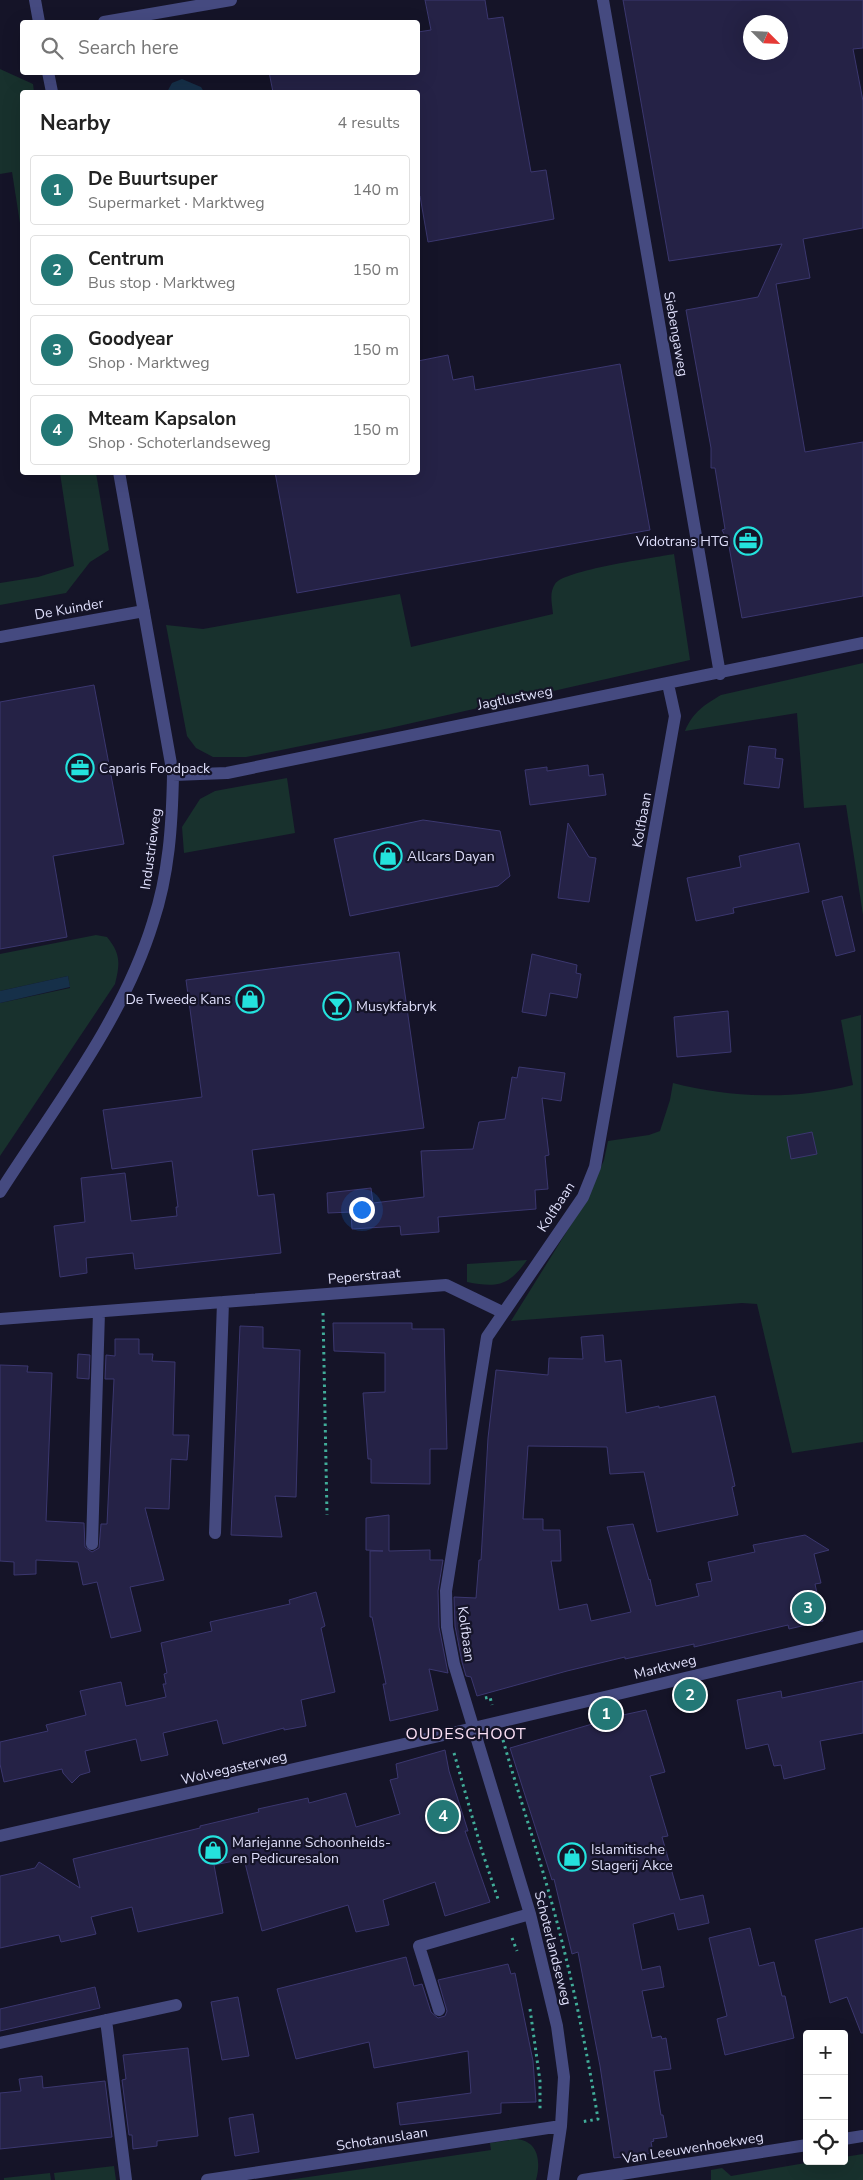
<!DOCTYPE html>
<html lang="en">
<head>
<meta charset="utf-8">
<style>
	:root { --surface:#fff; --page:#f6f6f6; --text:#222; --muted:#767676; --line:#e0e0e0; --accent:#237876 }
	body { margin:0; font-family:"Nunito Sans",sans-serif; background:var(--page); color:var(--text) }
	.controls { position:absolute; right:15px; bottom:15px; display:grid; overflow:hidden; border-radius:5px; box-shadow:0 5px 20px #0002 }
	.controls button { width:45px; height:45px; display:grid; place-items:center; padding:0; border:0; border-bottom:1px solid var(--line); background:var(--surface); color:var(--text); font:25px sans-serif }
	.compass { position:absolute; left:743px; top:15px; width:45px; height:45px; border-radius:50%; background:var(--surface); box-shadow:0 5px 20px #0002; rotate:114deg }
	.you { position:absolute; left:361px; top:1209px; width:18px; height:18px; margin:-12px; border:4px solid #fff; border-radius:50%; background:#1a73e8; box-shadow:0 0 0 8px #1a73e833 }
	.badge { display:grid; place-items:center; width:32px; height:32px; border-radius:50%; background:var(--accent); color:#fff; font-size:16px; font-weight:700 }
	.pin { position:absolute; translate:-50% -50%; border:2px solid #fff; box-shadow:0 1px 5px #0006 }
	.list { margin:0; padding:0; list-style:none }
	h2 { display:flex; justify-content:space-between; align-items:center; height:65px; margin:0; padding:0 20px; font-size:21px }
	h2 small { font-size:16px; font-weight:400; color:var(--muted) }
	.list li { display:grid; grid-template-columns:32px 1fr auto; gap:15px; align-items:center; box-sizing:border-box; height:70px; margin:0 10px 10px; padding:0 10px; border:1px solid var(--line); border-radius:5px }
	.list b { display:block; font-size:19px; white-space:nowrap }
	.list p { margin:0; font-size:16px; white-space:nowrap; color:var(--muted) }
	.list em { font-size:16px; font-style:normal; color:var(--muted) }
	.icon { flex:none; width:28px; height:28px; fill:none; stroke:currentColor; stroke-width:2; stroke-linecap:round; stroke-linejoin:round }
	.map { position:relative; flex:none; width:863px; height:2180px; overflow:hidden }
	.search { position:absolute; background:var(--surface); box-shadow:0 5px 20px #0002; left:20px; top:20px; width:400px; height:55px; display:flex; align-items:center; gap:12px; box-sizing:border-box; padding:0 18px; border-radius:5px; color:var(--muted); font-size:19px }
	.panel { position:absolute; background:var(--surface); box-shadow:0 5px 20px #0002; left:20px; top:90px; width:400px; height:385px; border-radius:5px }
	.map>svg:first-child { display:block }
	.green { fill:#18312d }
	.water { fill:#163049 }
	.building { fill:#252246; stroke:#3b376f; fill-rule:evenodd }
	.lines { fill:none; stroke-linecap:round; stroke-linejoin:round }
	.path { stroke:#41ad99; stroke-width:3; stroke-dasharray:2.5 4; stroke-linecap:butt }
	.minor { stroke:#454a80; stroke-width:12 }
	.labels { text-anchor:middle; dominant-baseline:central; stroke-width:4.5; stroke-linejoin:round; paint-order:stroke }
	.street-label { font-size:14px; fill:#dfdffb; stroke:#151428 }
	.poi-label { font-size:14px; fill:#dfdffb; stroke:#151428; text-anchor:start }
	.quarter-label { font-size:16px; letter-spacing:1px; fill:#fbe0f5; stroke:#151428 }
</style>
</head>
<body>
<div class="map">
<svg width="863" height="2180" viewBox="0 0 863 2180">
	<rect width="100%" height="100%" fill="#151428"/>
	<path class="green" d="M0 69 33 84 34 92H22V236L12 172 0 174Z
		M60 473H96L109 550 90 562 66 593 0 605V583L38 577 74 566Z
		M674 554 690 660 390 728 246 757H213L196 748 187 736 166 625 203 629 400 594 411 647 553 614C552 603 549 593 555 584 564 570 653 558 674 554Z
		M863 663V915L846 805 804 808 797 713 685 731C693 712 704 705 721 695Z
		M287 778 295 833 184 853 182 827 200 799 215 791Z
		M96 935 107 937C121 954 120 964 115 984L0 1156V1003L70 988 68 976 0 991V954Z
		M861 1015 863 1442 792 1453 757 1304 742 1303 511 1321 587 1199 604 1160 608 1141 649 1135 660 1131 670 1100 673 1083C730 1098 795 1100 853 1085L841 1020Z
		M527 1260C509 1286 497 1288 467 1282V1264Z
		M516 2139C539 2141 541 2162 536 2180H288L491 2150 490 2143Z
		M863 2154V2180H711V2170L722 2168 731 2176 817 2161H844V2157Z
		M114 2166 116 2180H55L54 2173Z
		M50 2173 51 2180H4V2178Z"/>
	<path class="water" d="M182 79 201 87 204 92H167L172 83Z
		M68 976 70 987 0 1003V991Z"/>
	<path class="building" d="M425 0H485L488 19 503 17 531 172 546 170 554 219 428 242 420 196H418V92H273L269 72H418V32L431 30Z
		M623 0H863V48L853 49 863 101V228L803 239 810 278 776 284 805 452 863 442V596L742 618 728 541 722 530 725 529 715 468H711V448L686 310 758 297 782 244 669 261ZM750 22H780V52H750Z
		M448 355 453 380 473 376 475 390 620 364 650 530 297 593 275 472H418V361Z
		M94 685 124 844 53 856 67 937 0 949V702Z
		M749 746 776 749 775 758 783 759 779 788 744 784Z
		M588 765 589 776 603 774 606 795 530 805 525 770 547 767V771Z
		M423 820 500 831 510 876 498 886 350 916 334 839Z
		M568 823 589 857 596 858 589 902 558 898Z
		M799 843 809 892 733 908 734 913 696 921 687 878 741 867 739 856Z
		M842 896 855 951 836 956 822 901Z
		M399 952 424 1128 252 1150 258 1196 274 1194 281 1253 135 1269 133 1253 86 1258 87 1273 60 1277 54 1226 85 1222 81 1178 125 1173 131 1221 177 1216 176 1207H178L172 1161 112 1169 103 1110 202 1097 186 980Z
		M532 954 577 965 576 973 581 974 577 998 550 993 546 1016 522 1012Z
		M728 1011 731 1052 677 1057 674 1017Z
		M519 1067 565 1073 561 1101 542 1098 549 1155 545 1156 548 1189 535 1190 536 1209 438 1217 439 1232 401 1235 400 1226 352 1229 351 1212 328 1213 327 1193 371 1188 373 1203 424 1197 421 1151 473 1149 479 1122 505 1119 512 1077 517 1078Z
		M812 1132 817 1154 791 1159 787 1137Z
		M333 1323H412V1329H444L447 1449H430V1484L371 1483V1459H368L363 1393 385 1392V1353L334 1351Z
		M240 1326 263 1327V1348L300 1350 296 1497 275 1496 282 1537 231 1535Z
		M603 1335 605 1362 621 1360 626 1413 659 1406V1408L715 1396 735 1486 732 1487 738 1515 657 1532 644 1472 610 1474 607 1447 528 1446 523 1519H543V1530H560L561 1561H551L559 1610 587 1604 591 1621 631 1612 607 1527 633 1524 649 1580 650 1579 656 1606 699 1596 696 1584 712 1581 708 1562 755 1552 753 1545 805 1535 829 1550 814 1554 821 1583 815 1584 823 1621 789 1629 788 1625 694 1647V1644L625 1659V1657L567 1671 477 1696 471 1677 466 1676 462 1662 455 1626 454 1597 476 1598 479 1560H481L488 1438 496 1370 548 1375 549 1358 583 1359 581 1337Z
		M115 1339H139V1354H153L152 1361 175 1362 173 1435H189L187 1460 171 1459 169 1509 145 1508 164 1580 130 1587 141 1631 111 1638 97 1582 83 1585 78 1562 36 1560V1574L14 1575V1562L0 1561V1365L28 1366 27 1372 52 1373 46 1521 84 1523 85 1547 92 1552 99 1548 101 1524H107L114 1379H105L106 1355 115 1356Z
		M78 1354 90 1355 89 1379 77 1378Z
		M389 1515V1551L430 1550V1560H443L438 1591 439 1627 448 1673 429 1669 438 1710 390 1721 383 1684H386L372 1617H370V1551H383L366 1550V1518Z
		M316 1592 325 1626 321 1628 335 1692 301 1700 306 1726 284 1730V1728L223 1744 217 1720 163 1733 168 1755 141 1761 136 1739 85 1751 90 1772 80 1775 72 1783 63 1773 62 1769 4 1782 0 1764V1742L48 1731 46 1725 86 1715 80 1691 121 1682 126 1706 166 1697 163 1684H166L164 1674 167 1673 161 1643 212 1631 210 1622 290 1604 289 1600Z
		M863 1681V1733L820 1741 825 1769 784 1779 781 1765 774 1766 768 1744 746 1749 737 1700 781 1691 782 1698Z
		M646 1710 665 1772 650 1776 668 1836 662 1837 680 1900 703 1895 709 1923 678 1930 674 1913 633 1924 642 1970 660 1966 664 1987 642 1991 652 2038 661 2036 662 2039 666 2038 671 2069 654 2071 661 2115H663L667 2137 653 2139 654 2141 651 2142 653 2153 614 2158 600 2066 578 1952 572 1954 554 1879 552 1880 510 1748 623 1715Z
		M445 1750 449 1771 468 1831H465L490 1902 445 1916 435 1882 383 1900 389 1925 356 1932 348 1905 262 1931 244 1859 214 1865 223 1913 138 1932 132 1907 91 1917 96 1934 61 1942 59 1935 0 1948V1876L35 1868 39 1862 80 1888 73 1859 200 1828V1826L259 1812 258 1809 308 1798 309 1803 346 1793 356 1827 400 1814 390 1780 398 1778 396 1764Z
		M750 1928 759 1966 774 1962 782 1996H785L794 2038 725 2055 717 2019 727 2016 709 1938Z
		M863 1928V2033H861L847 1997 830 2003 815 1940Z
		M406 1957 414 1986 422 1984 431 2012 438 2018 445 2016 447 2011 438 1980 508 1964 511 1974 515 1973 533 2061 536 2102 501 2103V2113L400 2125 397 2103 471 2093 468 2051 374 2068 369 2042 296 2059 277 1989Z
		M95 1987 100 2008 0 2031V2009Z
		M238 1997 249 2056 222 2060 211 2002Z
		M188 2048 198 2136 157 2141V2146L133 2149 132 2135H129L122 2080 126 2079 123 2055Z
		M42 2076 43 2088 105 2081 112 2137 0 2149V2093L21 2091 19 2079Z
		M253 2114 259 2152 235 2156 229 2118Z"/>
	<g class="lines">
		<path class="path" d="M323 1313 327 1515
			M485 1698 490 1697 492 1705
			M503 1740C518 1793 536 1846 551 1900 571 1972 586 2045 598 2119L581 2122
			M454 1753 481 1848 499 1902
			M512 1938 517 1951
			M530 2009 540 2081V2109"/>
		<path class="minor" d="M35 0 39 22
			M603 0 720 674
			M104 22 231 0
			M48 72 52 92
			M0 637 144 611
			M173 775 227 773 863 643
			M0 1192C55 1106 123 1020 153 922 169 874 172 825 173 775L119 472
			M0 1319 446 1285 502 1312
			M215 1533 223 1302
			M92 1544 99 1312
			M0 1836 448 1734 863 1636
			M439 2010 419 1946 530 1914
			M106 2020 126 2180
			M0 2043 176 2005
			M844 2139 863 2136
			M207 2180 561 2126
			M553 2180 561 2126 564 2077 557 2026 530 1914 454 1664 447 1627 446 1591 487 1337 583 1197 595 1167 675 716 668 684
			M583 2180 807 2145"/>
	</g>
	<defs>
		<g id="office-ring" transform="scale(1.4375)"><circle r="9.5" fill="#151428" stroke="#24e2dd" stroke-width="1.5"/><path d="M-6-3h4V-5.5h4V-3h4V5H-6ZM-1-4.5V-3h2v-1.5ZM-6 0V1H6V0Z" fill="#24e2dd"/></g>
		<g id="shop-ring" transform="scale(1.4375)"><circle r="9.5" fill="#151428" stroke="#24e2dd" stroke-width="1.5"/><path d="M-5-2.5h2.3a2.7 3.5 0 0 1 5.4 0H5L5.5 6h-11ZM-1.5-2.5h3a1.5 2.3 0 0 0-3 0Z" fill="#24e2dd"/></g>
		<g id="bar-ring" transform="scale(1.4375)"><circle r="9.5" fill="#151428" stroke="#24e2dd" stroke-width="1.5"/><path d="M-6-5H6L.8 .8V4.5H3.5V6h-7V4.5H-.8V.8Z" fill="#24e2dd"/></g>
	</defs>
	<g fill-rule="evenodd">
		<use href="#office-ring" x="748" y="541"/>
		<use href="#office-ring" x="80" y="768"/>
		<use href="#shop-ring" x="388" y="856"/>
		<use href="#shop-ring" x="250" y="999"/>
		<use href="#bar-ring" x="337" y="1006"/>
		<use href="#shop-ring" x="213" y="1850"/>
		<use href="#shop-ring" x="572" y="1857"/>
	</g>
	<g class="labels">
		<g class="street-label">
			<text transform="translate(676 334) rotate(80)">Siebengaweg</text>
			<text transform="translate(69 609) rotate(-10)">De Kuinder</text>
			<text transform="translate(515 698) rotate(-11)">Jagtlustweg</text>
			<text transform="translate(642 820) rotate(-80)">Kolfbaan</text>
			<text transform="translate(151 849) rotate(-82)">Industrieweg</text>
			<text transform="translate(556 1207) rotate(-57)">Kolfbaan</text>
			<text transform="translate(364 1276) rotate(-5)">Peperstraat</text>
			<text transform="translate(466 1634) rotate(82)">Kolfbaan</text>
			<text transform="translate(665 1667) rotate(-14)">Marktweg</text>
			<text transform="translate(234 1768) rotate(-13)">Wolvegasterweg</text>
			<text transform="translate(553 1948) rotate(76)">Schoterlandseweg</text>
			<text transform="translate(382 2139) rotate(-9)">Schotanuslaan</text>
			<text transform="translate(693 2148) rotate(-9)">Van Leeuwenhoekweg</text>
		</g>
		<g class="poi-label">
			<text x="729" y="541" text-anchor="end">Vidotrans HTG</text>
			<text x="99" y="768">Caparis Foodpack</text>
			<text x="407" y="856">Allcars Dayan</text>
			<text x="231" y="999" text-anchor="end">De Tweede Kans</text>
			<text x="356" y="1006">Musykfabryk</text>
			<text x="232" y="1842">Mariejanne Schoonheids-<tspan x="232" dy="16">en Pedicuresalon</tspan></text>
			<text x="591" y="1849">Islamitische<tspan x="591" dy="16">Slagerij Akce</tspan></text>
		</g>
		<g class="quarter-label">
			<text x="466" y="1734">OUDESCHOOT</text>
		</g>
	</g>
</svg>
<div class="controls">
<button>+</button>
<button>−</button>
<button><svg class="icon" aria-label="locate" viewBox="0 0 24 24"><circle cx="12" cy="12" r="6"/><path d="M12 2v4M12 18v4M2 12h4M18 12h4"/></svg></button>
</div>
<svg class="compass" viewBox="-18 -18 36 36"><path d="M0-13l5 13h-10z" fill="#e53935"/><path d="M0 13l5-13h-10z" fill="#767676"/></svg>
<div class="you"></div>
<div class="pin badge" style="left:606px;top:1714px">1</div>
<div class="pin badge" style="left:690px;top:1695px">2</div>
<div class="pin badge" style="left:808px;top:1608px">3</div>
<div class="pin badge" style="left:443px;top:1816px">4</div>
<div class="search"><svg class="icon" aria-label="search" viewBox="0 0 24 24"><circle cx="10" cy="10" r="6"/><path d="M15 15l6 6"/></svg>Search here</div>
<section class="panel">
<h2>Nearby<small>4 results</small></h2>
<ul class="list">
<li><span class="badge">1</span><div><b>De Buurtsuper</b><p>Supermarket · Marktweg</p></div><em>140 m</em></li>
<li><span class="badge">2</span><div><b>Centrum</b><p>Bus stop · Marktweg</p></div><em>150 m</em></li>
<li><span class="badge">3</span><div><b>Goodyear</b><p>Shop · Marktweg</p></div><em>150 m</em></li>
<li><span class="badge">4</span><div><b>Mteam Kapsalon</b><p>Shop · Schoterlandseweg</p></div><em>150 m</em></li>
</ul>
</section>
</div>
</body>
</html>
